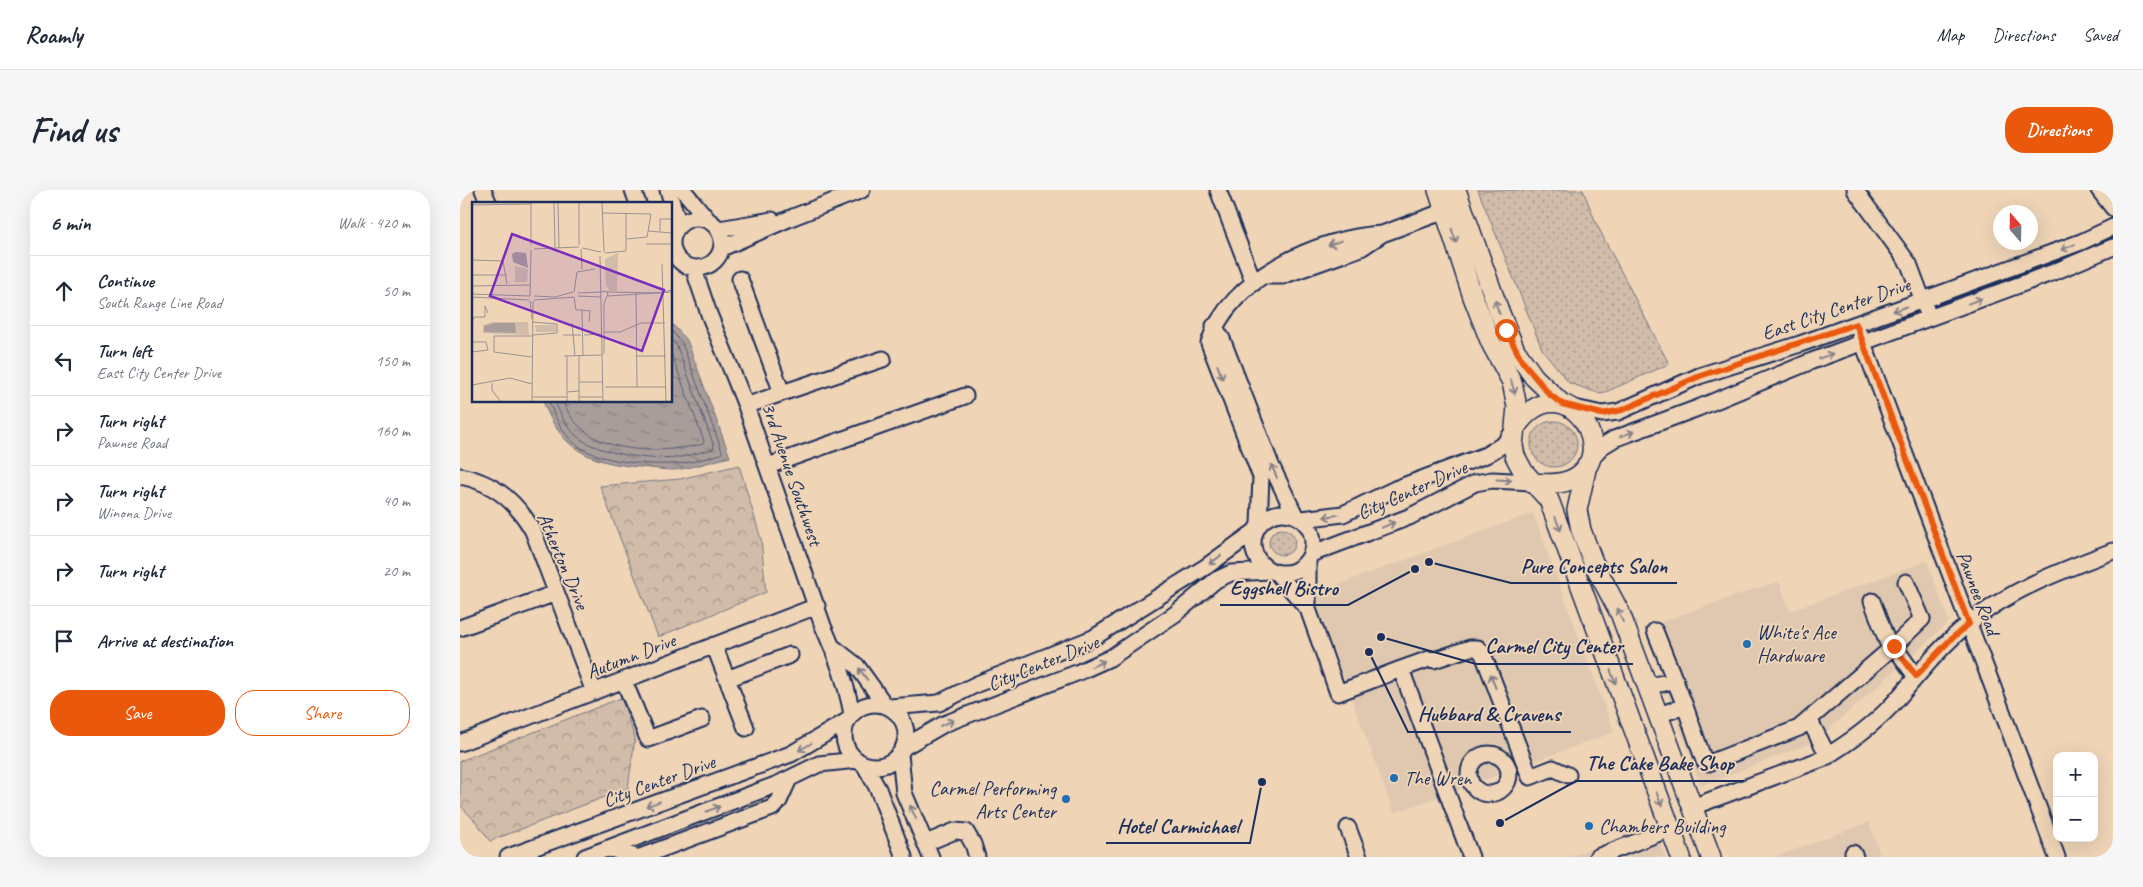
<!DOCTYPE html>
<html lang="en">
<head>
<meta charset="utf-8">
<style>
	:root { --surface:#fff; --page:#f6f6f7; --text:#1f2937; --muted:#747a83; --line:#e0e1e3; --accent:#ea580c }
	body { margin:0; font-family:Caveat,sans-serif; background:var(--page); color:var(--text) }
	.controls { position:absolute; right:15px; bottom:15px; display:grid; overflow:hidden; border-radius:10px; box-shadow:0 5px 20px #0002 }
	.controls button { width:45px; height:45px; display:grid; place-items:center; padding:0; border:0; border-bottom:1px solid var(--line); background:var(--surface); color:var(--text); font:25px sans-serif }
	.compass { position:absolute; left:1533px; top:15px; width:45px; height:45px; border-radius:50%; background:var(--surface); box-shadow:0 5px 20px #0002; rotate:340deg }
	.stop { position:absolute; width:15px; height:15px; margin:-11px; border:4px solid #ea580c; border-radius:50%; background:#fff }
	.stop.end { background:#ea580c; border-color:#fff; box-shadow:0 1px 5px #0008 }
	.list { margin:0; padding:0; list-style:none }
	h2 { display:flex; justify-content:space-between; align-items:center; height:65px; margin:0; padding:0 20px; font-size:21px }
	h2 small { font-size:16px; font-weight:400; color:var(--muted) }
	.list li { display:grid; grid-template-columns:32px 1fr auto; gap:15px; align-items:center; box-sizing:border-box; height:70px; padding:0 20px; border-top:1px solid var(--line) }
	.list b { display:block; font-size:19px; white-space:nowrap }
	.list p { margin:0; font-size:16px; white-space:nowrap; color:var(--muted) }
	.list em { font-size:16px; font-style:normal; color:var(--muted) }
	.actions { display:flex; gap:10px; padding:15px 20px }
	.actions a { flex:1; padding:11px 0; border:1px solid var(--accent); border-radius:20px; text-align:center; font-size:18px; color:var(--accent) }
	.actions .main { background:var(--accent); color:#fff }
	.icon { flex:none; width:28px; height:28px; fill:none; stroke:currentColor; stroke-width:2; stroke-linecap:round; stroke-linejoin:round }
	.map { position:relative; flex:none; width:1653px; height:667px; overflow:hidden; border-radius:20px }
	header { display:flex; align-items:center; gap:30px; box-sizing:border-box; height:70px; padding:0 25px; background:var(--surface); border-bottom:1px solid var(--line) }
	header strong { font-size:24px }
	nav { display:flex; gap:28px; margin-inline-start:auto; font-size:18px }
	.intro { display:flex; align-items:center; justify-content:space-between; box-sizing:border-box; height:120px; padding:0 30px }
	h1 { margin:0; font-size:35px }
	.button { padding:12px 22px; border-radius:20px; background:var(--accent); color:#fff; font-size:18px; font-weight:700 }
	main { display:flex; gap:30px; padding:0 30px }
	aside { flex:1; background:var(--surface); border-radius:20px; box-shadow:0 5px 20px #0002 }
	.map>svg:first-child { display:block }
	.built { fill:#dfc8af }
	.grass { fill:url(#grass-dots); stroke:#767684 }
	.forest { fill:url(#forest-crowns); stroke:#767684 }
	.water { fill:url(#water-ripples); stroke:#707182 }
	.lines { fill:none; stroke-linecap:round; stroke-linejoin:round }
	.shore { stroke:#545b76; stroke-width:1 }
	.minor-casing { stroke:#1b2f5e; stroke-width:19 }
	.major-casing { stroke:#1b2f5e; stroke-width:22 }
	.minor { stroke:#efd4b6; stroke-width:15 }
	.major { stroke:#efd4b6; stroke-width:19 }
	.oneway { stroke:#85828a }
	.route { stroke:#ea580c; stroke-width:6 }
	.poi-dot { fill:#1f6fb2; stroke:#efd4b6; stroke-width:2 }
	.labels { text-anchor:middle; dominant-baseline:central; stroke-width:4; stroke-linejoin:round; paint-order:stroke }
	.street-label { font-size:20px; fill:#1b2f5e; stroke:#efd4b6 }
	.poi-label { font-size:20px; fill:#1b2f5e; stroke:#efd4b6; text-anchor:start }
	.inset-road { fill:none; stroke:#9a9293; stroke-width:1 }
	.view { fill:#7b2cbf; fill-opacity:0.15; stroke:#7b2cbf; stroke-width:2.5 }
	.inset-edge { fill:none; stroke:#1b2f5e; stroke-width:2.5 }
	.leader { fill:none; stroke:#1b2f5e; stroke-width:2 }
	.callout-dot { fill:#1b2f5e; stroke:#efd4b6; stroke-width:2 }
	.callout-label { font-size:21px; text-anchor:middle; font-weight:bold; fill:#1b2f5e; stroke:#efd4b6; stroke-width:4; stroke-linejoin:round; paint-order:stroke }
</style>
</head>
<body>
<header>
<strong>Roamly</strong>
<nav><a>Map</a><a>Directions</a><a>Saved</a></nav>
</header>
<div class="intro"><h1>Find us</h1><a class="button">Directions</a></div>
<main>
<aside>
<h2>6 min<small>Walk · 420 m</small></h2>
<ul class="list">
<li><svg class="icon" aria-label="ahead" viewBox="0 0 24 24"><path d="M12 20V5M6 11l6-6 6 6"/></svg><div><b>Continue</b><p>South Range Line Road</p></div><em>50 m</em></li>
<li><svg class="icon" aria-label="left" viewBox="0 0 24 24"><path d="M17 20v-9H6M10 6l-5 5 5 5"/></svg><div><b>Turn left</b><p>East City Center Drive</p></div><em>150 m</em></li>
<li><svg class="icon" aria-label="right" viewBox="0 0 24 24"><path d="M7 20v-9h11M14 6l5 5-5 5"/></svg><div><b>Turn right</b><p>Pawnee Road</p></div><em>160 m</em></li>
<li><svg class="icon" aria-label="right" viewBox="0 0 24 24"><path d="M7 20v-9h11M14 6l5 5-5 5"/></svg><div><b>Turn right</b><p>Winona Drive</p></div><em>40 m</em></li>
<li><svg class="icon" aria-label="right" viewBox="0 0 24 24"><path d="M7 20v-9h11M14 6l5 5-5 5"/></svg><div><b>Turn right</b></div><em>20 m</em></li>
<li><svg class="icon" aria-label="arrive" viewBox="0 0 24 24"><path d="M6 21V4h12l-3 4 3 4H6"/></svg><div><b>Arrive at destination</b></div></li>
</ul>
<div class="actions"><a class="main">Save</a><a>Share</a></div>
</aside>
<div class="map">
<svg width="1653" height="667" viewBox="0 0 1653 667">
	<defs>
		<pattern id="grass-dots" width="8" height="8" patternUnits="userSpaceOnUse" patternTransform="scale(1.25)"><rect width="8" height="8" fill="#d0bca9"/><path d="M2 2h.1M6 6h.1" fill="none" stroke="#a8998d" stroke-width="1.8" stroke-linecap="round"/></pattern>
		<pattern id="forest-crowns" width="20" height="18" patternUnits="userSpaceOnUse" patternTransform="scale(1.25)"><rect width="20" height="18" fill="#d0bca9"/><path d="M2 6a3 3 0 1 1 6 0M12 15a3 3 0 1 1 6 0" fill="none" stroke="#a8998d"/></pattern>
		<pattern id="water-ripples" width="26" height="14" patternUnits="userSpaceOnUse" patternTransform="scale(1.25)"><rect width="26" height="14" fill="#a99d9a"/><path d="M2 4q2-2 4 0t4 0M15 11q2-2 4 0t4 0" fill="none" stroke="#898081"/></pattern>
	</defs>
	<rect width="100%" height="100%" fill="#efd4b6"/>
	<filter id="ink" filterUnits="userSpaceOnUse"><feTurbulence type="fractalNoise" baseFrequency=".02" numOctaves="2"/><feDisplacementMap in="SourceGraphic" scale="10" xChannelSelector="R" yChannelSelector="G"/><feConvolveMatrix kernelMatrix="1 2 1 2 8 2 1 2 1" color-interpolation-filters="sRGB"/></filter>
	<g filter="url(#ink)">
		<path class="built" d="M1073 323 1154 542 934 623 853 404Z
			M1467 371 1489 432 1356 551 1241 596 1184 438 1319 391 1330 421Z
			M1409 632 1421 667H1315Z
			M1193 635 1205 667H1108Z"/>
		<path class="grass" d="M1018 0H1123L1136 33 1209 174 1141 204 1109 193 1082 159Z
			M1071 254a23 23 0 1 1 46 0a23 23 0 1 1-46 0Z
			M809 352a13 13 0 1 1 26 0a13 13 0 1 1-26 0Z"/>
		<path class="forest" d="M279 275 301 349 306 402 198 447 140 296 220 289Z
			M161 508 175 548 168 598 30 651 17 633 0 615V571Z"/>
		<path class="water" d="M211 133 227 150 270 267C252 271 232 278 214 280 203 280 191 278 180 277 130 273 101 260 83 211H211Z"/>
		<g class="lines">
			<path class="shore" d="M89 211C94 226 101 240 112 251 134 272 183 275 212 274 228 274 246 268 261 264L262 261 222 153 211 140
				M95 211C100 224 107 238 118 247 136 263 192 271 215 268 228 266 241 262 253 259L254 256 217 156 211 149
				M103 211C123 266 195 265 243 254L244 251 211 163"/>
			<g class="minor-casing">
				<path id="minor" d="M23 0 29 14
					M173 0 178 14
					M208 0 219 35
					M223 0 248 30
					M758 0 794 93
					M1395 0 1449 74 1466 119
					M1639 0 1653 18
					M212 53a25 25 0 1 1 50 0a25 25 0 1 1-50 0Z
					M259 39 312 30
					M262 58 333 27 402 0
					M234 80 249 124 286 216 363 436C377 468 385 488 392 524
					M805 86H822L901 58 922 44 985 21
					M280 89 322 203 286 216
					M754 136 762 149 811 275 835 325
					M1400 145 1597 667
					M322 203 423 169
					M1110 217 1142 224 1158 222 1239 186 1340 154 1463 110 1621 52 1653 37
					M1128 272 1141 257 1154 249 1238 218 1352 171 1594 82 1653 57
					M308 276 505 206
					M0 286C33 292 57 312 73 341L134 502
					M793 353a30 30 0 1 1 60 0a30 30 0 1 1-60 0Z
					M842 329 883 324 935 299 1026 265 1044 254 1055 239
					M799 334 801 287 749 153C769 88 859 47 922 44
					M851 364 949 327 1015 293 1032 290 1073 292
					M848 370V419L878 503 941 479 1011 667
					M817 383 848 419
					M1412 411 1430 459
					M0 438 96 403
					M1195 441 1225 516
					M254 455 286 538
					M1434 456 1462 429 1446 392
					M374 458 397 476 425 515
					M941 479 969 469 974 470 1010 458H1018L1023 464 1070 587 1093 578 1108 585
					M267 489 330 465
					M164 491 188 549 242 529
					M1187 496 1216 491
					M384 545a31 31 0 1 1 62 0a31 31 0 1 1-62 0Z
					M430 517 479 513 517 494 633 448 747 376 794 342
					M1198 525 1225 516 1244 571 1249 573 1339 538 1434 456 1456 487
					M1349 529 1368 566
					M0 553 357 416
					M444 557 484 534 619 482 650 468 715 424 756 390 771 383 810 381
					M1009 584a20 20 0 1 1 40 0a20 20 0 1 1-40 0Z
					M440 564 444 603 471 667
					M404 574 418 599 444 667
					M1232 617 1362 569C1387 554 1411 537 1431 516 1451 494 1469 470 1490 450 1538 404 1592 384 1653 361
					M888 638 899 667
					M466 653 495 641 506 642 513 654 517 667
					M148 658 176 667
					M1393 663 1395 667
					M48 667 331 564 387 531
					M125 667 318 594 359 574 397 570
					M180 667 312 618 319 611 329 589
					M1137 667 1210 639"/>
			</g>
			<g class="major-casing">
				<path id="major" d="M978 0 1013 107 1031 153 1052 192 1057 217 1053 256 1055 266 1063 281 1089 310 1221 667
					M996 0 1039 121 1055 160 1074 187 1102 214
					M1055 238C1113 154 1186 306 1073 293
					M1127 275 1117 320 1121 340 1133 372 1160 423 1251 667"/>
			</g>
			<use href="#minor" class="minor"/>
			<use href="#major" class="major"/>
		</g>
		<defs><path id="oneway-shaft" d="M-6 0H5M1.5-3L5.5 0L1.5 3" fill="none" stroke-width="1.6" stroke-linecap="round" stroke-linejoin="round" transform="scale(1.25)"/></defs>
		<g class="oneway">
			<use href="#oneway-shaft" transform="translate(994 46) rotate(72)"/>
			<use href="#oneway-shaft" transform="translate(875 53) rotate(160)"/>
			<use href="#oneway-shaft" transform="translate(1608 57) rotate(159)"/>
			<use href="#oneway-shaft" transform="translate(1515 111) rotate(-20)"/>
			<use href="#oneway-shaft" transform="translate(1037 117) rotate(-110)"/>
			<use href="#oneway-shaft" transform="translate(1440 119) rotate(160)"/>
			<use href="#oneway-shaft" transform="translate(1366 166) rotate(-20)"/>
			<use href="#oneway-shaft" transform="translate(760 182) rotate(69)"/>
			<use href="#oneway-shaft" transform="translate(1053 197) rotate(74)"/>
			<use href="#oneway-shaft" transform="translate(1167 244) rotate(-20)"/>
			<use href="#oneway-shaft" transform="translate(814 281) rotate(-113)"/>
			<use href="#oneway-shaft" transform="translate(1044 290) rotate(3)"/>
			<use href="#oneway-shaft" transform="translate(871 326) rotate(171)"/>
			<use href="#oneway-shaft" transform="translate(1098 334) rotate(69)"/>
			<use href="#oneway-shaft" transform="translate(928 335) rotate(-22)"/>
			<use href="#oneway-shaft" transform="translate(755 370) rotate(142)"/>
			<use href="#oneway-shaft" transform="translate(1160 425) rotate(-112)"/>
			<use href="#oneway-shaft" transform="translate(638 474) rotate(-25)"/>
			<use href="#oneway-shaft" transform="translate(403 484) rotate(-126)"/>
			<use href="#oneway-shaft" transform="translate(1153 487) rotate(71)"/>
			<use href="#oneway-shaft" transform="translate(1033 491) rotate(-110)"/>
			<use href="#oneway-shaft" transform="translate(487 533) rotate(-23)"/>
			<use href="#oneway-shaft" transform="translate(345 557) rotate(150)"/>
			<use href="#oneway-shaft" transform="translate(1199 609) rotate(69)"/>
			<use href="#oneway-shaft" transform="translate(193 614) rotate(160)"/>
			<use href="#oneway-shaft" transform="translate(253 619) rotate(-21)"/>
			<use href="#oneway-shaft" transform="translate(453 622) rotate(-114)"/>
		</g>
	</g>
	<g class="lines" filter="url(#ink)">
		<path class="route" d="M1046 140 1062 171 1089 204 1102 214 1142 224 1162 220 1240 186 1396 134 1509 434 1490 450 1456 486 1434 456"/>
	</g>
	<g class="poi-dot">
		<circle cx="1287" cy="454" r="5"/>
		<circle cx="934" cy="588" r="5"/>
		<circle cx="606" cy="609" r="5"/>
		<circle cx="1129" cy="636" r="5"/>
	</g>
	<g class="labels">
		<g class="street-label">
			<text transform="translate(1376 119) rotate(-19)">East City Center Drive</text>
			<text transform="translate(332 284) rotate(71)">3rd Avenue Southwest</text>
			<text transform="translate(952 300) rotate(-24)">City Center Drive</text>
			<text transform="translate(103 371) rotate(67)">Atherton Drive</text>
			<text transform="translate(1518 403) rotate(69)">Pawnee Road</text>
			<text transform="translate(171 466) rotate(-21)">Autumn Drive</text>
			<text transform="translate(583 473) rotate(-22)">City Center Drive</text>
			<text transform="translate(199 591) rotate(-20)">City Center Drive</text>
		</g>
		<g class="poi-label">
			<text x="1297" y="442">White's Ace<tspan x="1297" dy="23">Hardware</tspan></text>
			<text x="944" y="588">The Wren</text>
			<text x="596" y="598" text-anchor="end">Carmel Performing<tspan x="596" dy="23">Arts Center</tspan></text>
			<text x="1139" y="636">Chambers Building</text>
		</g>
	</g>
	<g transform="translate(12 12)">
		<rect width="200" height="200" fill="#efd4b6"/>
		<path d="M146 51 145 89H138L134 83 133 57Z" fill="#d0bca9"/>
		<path d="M43 64 56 67 55 80H43Z" fill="#d0bca9"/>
		<path d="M21 120H56L57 133 11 131V123ZM63 123H84V130H64Z" fill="#d0bca9"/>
		<path d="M44 50 54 51 56 66 41 60 40 52ZM22 121H43L44 131 12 130V124Z" fill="#a99d9a"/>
		<path class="inset-road" d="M82 0 83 46 107 45M86 0 87 46M107 0V43M130 0 132 50M0 3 59 2M131 11 179 12 175 35 155 37M176 29 200 31M188 29V17H200M174 42H200M59 43V0M110 46 129 50M62 47 81 46M109 47 110 67M133 51 154 49V11M128 54 131 200M0 58 31 59 35 82M190 62 194 200M105 70 123 67M0 73H35M0 84 59 83M102 90 105 70M129 90 134 89 136 92 132 101V152M135 90 187 91 200 88M106 91 129 90M164 91 165 185M0 92 58 94M58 94 59 48M62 94 83 95 101 90M106 94 129 95M136 94 200 90M0 95 57 98M102 95 104 108H110L111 154M62 98 102 95M58 99 60 117M110 108 118 109 117 120M0 120 2 115H13V104L16 111M60 120 85 122V131L61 133M100 121 103 154M133 130H148L169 121H193M91 133H109M112 133 130 132M60 134H22V150L60 155M0 140H14L16 148 0 150M92 154 130 153M95 154V190M164 154H194M107 180H131M20 181V188L29 200M0 183 38 176 60 182M133 185H194M60 195H95M107 195H130M60 200 61 99M95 200V190L107 189M107 200V154"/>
		<path class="view" d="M40 32 192 88 170 149 18 94Z"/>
		<rect width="200" height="200" class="inset-edge"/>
	</g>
	<path class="leader" d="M969 372L1051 393H1217M955 379L888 415H760M921 447L1016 474H1173M909 462L948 542H1111M1040 633L1116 591H1284M802 592L790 653H646"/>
	<g class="callout-dot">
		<circle cx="969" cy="372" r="5"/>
		<circle cx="955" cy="379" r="5"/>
		<circle cx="921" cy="447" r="5"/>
		<circle cx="909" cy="462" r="5"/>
		<circle cx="1040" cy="633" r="5"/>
		<circle cx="802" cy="592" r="5"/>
	</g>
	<g class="callout-label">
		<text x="1134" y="383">Pure Concepts Salon</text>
		<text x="824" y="405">Eggshell Bistro</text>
		<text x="1094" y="463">Carmel City Center</text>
		<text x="1029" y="531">Hubbard &amp; Cravens</text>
		<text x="1200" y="580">The Cake Bake Shop</text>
		<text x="718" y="643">Hotel Carmichael</text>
	</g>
</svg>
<div class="controls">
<button>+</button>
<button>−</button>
</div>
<svg class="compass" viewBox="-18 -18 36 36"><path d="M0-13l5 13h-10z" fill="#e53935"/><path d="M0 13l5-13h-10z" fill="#747a83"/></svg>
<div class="stop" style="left:1046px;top:140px"></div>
<div class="stop end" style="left:1434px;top:456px"></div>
</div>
</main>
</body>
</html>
